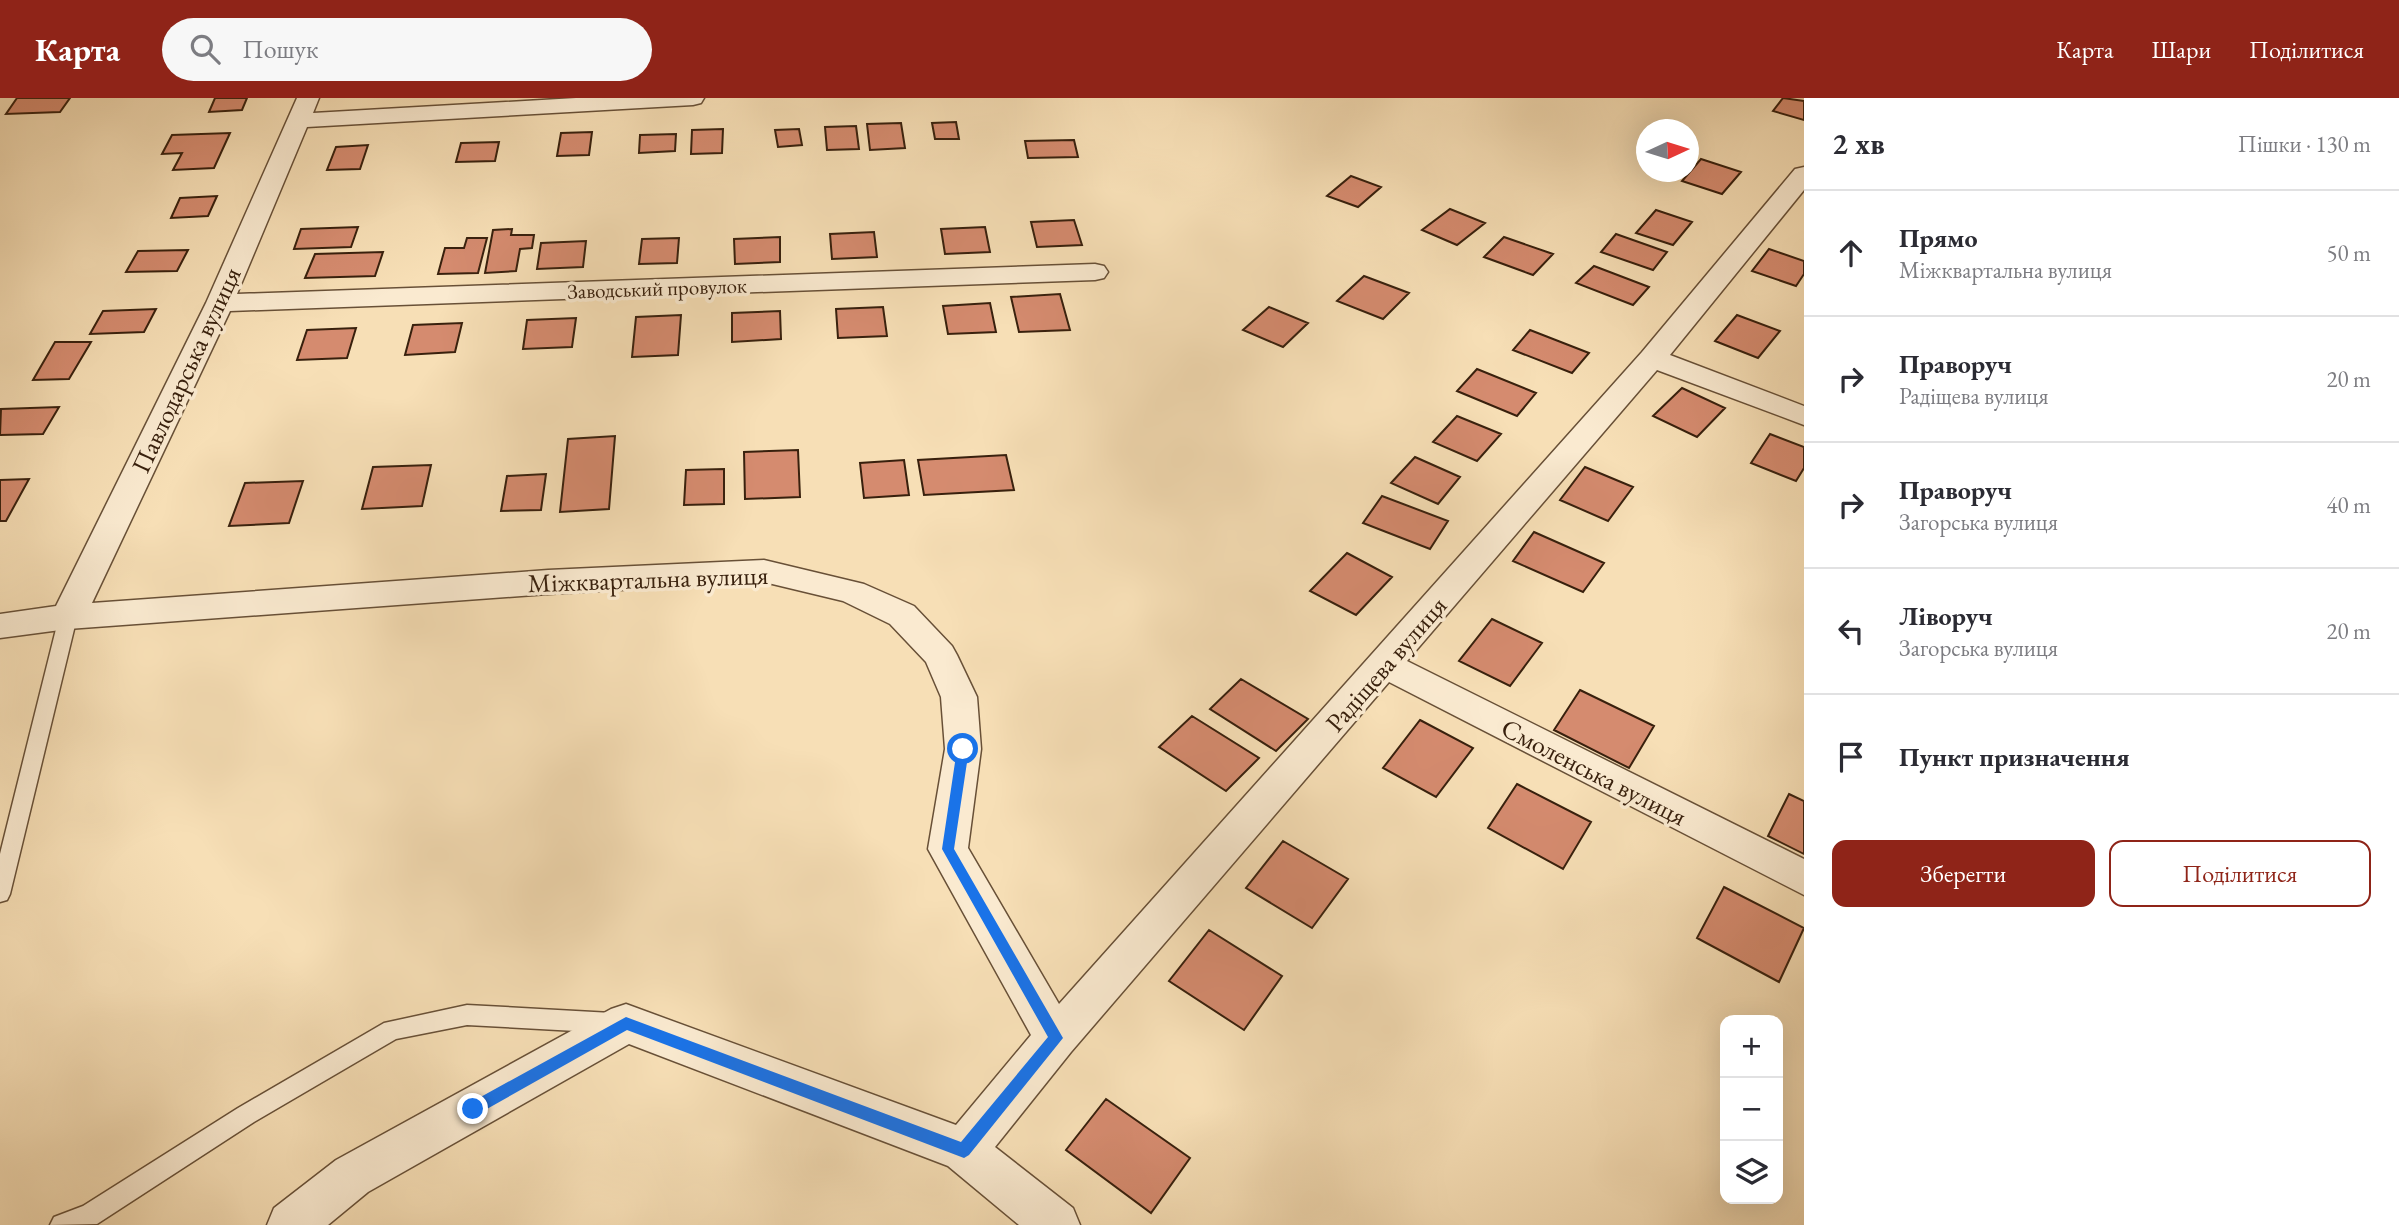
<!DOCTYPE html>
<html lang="uk">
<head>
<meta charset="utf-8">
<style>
	:root { --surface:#fff; --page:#f7f7f7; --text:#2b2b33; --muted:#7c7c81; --line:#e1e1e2; --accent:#8f2418 }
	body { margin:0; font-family:"EB Garamond",serif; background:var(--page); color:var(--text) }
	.controls { position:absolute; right:21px; bottom:21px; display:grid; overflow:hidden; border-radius:14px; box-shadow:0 7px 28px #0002 }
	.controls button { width:63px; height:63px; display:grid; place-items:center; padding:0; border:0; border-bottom:2px solid var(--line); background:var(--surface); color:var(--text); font:35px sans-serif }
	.compass { position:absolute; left:1636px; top:21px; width:63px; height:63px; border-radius:50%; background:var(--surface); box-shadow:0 7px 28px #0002; rotate:86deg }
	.stop { position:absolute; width:21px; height:21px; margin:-16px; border:5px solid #1a73e8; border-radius:50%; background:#fff }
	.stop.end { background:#1a73e8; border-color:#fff; box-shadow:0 2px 7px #0008 }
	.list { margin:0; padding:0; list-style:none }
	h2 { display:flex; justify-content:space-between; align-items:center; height:91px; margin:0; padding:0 28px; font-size:30px }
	h2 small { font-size:23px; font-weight:400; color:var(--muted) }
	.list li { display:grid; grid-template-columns:46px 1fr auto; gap:21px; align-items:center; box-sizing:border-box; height:126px; padding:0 28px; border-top:2px solid var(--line) }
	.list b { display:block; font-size:26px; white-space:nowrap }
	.list p { margin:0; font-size:23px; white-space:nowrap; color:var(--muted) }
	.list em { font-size:23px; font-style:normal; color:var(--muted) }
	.actions { display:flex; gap:14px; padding:21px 28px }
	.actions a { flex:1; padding:16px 0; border:2px solid var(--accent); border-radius:14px; text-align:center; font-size:24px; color:var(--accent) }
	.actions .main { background:var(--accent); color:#fff }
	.icon { flex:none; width:38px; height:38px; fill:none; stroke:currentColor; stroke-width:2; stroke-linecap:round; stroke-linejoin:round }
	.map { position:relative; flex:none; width:1804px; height:1127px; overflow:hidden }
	header { display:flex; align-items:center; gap:42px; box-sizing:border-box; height:98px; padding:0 35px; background:var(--accent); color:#fff }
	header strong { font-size:33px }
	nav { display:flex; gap:38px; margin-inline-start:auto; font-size:24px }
	.search { width:490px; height:63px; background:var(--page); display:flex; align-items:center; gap:18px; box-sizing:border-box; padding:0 24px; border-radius:38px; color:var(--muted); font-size:26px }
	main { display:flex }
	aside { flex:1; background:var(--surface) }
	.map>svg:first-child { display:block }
	.building { fill:#d58b6f; stroke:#38200d; stroke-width:2 }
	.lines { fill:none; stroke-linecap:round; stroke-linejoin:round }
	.service-casing { stroke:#685037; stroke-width:3 }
	.minor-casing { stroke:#685037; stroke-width:3 }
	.service { fill:#faead0; fill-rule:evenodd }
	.minor { fill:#faead0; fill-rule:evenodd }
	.route { fill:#1a73e8 }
	.labels { text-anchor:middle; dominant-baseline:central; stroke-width:7; stroke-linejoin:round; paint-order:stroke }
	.far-street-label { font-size:21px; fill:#38200d; stroke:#faead0 }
	.street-label { font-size:26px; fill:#38200d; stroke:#faead0 }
</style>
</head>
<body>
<header>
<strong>Карта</strong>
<div class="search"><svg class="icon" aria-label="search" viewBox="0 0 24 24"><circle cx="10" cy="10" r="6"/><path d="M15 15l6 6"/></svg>Пошук</div>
<nav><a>Карта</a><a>Шари</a><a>Поділитися</a></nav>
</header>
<main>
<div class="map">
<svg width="1804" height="1127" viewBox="0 0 1804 1127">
	<rect width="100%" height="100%" fill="#f7dfb6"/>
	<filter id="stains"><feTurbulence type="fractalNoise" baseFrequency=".00286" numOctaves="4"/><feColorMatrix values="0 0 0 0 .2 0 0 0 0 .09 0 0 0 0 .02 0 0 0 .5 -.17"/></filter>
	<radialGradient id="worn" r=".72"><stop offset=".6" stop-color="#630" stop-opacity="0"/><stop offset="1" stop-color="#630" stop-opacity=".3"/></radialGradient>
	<path class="building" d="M17 0H70L60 14 6 16Z
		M215 0H247L242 12 209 14Z
		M1783 0 1804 3V22L1773 13Z
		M956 24 959 41H935L932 25Z
		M901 25 905 50 870 52 867 26Z
		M856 28 859 51 827 52 825 29Z
		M723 31 722 55 691 56 692 32Z
		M799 31 802 47 778 49 775 32Z
		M592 34 589 57 557 58 561 35Z
		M230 35 214 70 173 72 182 55 162 56 172 37Z
		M676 36 675 53 639 55 640 37Z
		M1074 42 1078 59 1028 60 1025 43Z
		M499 44 495 63 456 64 461 45Z
		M368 47 360 71 327 72 336 49Z
		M1701 61 1741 74 1722 96 1682 83Z
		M1351 78 1381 89 1358 109 1327 98Z
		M217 98 208 118 171 120 180 100Z
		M1450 111 1485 125 1457 147 1422 132Z
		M1656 112 1692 124 1673 147 1636 135Z
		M1074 122 1082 147 1037 149 1031 124Z
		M358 129 351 149 294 151 301 131Z
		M985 129 990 154 945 156 941 131Z
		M512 131 511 137H534L532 150 520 151 516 173 485 175 493 132Z
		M874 134 877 159 832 161 830 136Z
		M1616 136 1667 154 1653 172 1601 154Z
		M780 139V164L735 166 734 141Z
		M1504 139 1553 156 1533 177 1484 159Z
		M467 140H487L478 175 438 176 445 150H464Z
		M679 140 677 165 639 166 642 141Z
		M586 143 583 169 537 171 541 145Z
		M1769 151 1804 163V176L1796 188 1752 173Z
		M188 152 177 173 126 174 138 153Z
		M383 154 375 178 305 180 315 156Z
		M1594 168 1649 189 1633 207 1576 185Z
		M1364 178 1409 195 1383 221 1337 203Z
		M1060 196 1070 232 1019 234 1011 199Z
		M990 205 996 234 948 236 943 208Z
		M883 209 887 238 838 240 836 211Z
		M1269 209 1308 225 1283 249 1243 232Z
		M156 211 144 234 90 236 103 213Z
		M780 213 781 241 732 244V215Z
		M681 217 678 257 632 259 636 219Z
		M1737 217 1780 233 1758 260 1715 243Z
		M576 220 572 249 523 251 527 222Z
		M462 225 455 254 405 257 413 227Z
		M356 230 347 260 297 262 307 232Z
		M1530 232 1589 255 1572 275 1513 252Z
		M55 244H91L69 281 33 282Z
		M1477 271 1536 295 1517 318 1457 293Z
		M1682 290 1725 310 1697 339 1653 318Z
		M59 309 43 336 0 337 1 311Z
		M1457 318 1501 336 1477 363 1433 344Z
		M1770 336 1804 349V370L1796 383 1751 365Z
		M615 338 609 411 560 414 568 341Z
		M798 352 800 399 745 401 744 354Z
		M1006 357 1014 392 924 397 918 362Z
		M1415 359 1460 379 1438 406 1391 385Z
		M904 362 909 397 864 400 860 365Z
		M431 367 422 408 362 411 373 369Z
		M1585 369 1633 389 1608 423 1560 402Z
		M724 371V406L684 407 686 372Z
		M546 376 541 412 501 413 507 378Z
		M29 381 6 423H0V382Z
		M303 383 289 425 229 428 245 385Z
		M1382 398 1448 423 1430 451 1363 425Z
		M1534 434 1604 465 1583 494 1513 463Z
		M1347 455 1392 479 1356 517 1310 493Z
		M1492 521 1542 545 1510 588 1459 563Z
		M1241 581 1308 621 1276 653 1210 611Z
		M1580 592 1654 628 1629 670 1554 632Z
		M1192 618 1259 660 1226 693 1159 649Z
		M1420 622 1473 650 1436 699 1383 670Z
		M1517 686 1591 724 1563 771 1488 730Z
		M1789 696 1804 703V756L1768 738Z
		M1283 743 1348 781 1312 830 1246 790Z
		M1724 789 1804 830 1779 884 1697 840Z
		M1209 832 1282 878 1244 932 1169 883Z
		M1106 1001 1190 1060 1151 1115 1066 1052Z"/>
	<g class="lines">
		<g class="service-casing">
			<path id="service" d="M68 513 77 519 10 796 7 802 0 804V756L59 519Z
				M467 907 612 915 620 918 623 925 620 932 612 935 467 927 396 941 254 1024 97 1126 50 1127 54 1119 83 1108 238 1010 384 925Z"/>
		</g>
		<g class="minor-casing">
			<path id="minor" d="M297 0H319L313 15 576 0H704L701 5 693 7 307 29 237 196 1095 166 1104 168 1108 174 1104 180 1095 182 230 213 92 505 548 472 764 462 864 486 914 508 952 548 957 557 977 599 981 651 968 750 1059 906 1642 254 1795 71 1804 69V92L1670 257 1804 308V327L1657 272 1407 563 1804 761V797L1389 584 1071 954 995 1049 1073 1110 1080 1127H1019L948 1068 629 946 368 1094 328 1127H267L274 1110 336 1062 611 911 626 906 956 1027 1031 937 928 751 945 651 941 599 926 564 890 526 843 503 764 484 548 496 68 531 0 540V516L56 508 206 205Z"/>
		</g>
		<use href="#service" class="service"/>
		<use href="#minor" class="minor"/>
	</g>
	<path class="route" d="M963 646 969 651 954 751 1063 940 969 1057 964 1060 627 932 478 1016H468L466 1011 468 1006 626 919 961 1044 1048 939 942 751 957 651Z"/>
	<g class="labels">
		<g class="far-street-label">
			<text transform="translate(657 190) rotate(-2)">Заводський провулок</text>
		</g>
		<g class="street-label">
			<text transform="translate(186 272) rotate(-65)">Павлодарська вулиця</text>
			<text transform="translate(648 481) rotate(-2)">Міжквартальна вулиця</text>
			<text transform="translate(1386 566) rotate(-49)">Радіщева вулиця</text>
			<text transform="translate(1594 674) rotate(27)">Смоленська вулиця</text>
		</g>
	</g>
	<rect width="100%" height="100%" filter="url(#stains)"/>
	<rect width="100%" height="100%" fill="url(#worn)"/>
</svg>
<div class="controls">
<button>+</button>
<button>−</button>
<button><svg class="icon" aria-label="layers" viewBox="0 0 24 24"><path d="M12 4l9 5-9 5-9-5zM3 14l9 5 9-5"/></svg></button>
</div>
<svg class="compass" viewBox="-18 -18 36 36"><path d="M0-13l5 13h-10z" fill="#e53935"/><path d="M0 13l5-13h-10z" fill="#7c7c81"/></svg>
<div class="stop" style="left:963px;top:651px"></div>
<div class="stop end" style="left:473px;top:1011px"></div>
</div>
<aside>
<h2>2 хв<small>Пішки · 130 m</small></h2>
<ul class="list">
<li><svg class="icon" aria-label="ahead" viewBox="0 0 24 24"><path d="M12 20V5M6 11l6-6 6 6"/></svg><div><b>Прямо</b><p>Міжквартальна вулиця</p></div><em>50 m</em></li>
<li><svg class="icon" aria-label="right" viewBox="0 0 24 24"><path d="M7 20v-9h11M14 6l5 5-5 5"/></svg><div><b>Праворуч</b><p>Радіщева вулиця</p></div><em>20 m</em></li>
<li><svg class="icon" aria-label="right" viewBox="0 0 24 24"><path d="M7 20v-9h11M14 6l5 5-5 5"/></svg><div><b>Праворуч</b><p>Загорська вулиця</p></div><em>40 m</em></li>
<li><svg class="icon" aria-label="left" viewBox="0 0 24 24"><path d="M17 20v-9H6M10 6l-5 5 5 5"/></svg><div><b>Ліворуч</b><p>Загорська вулиця</p></div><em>20 m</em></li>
<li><svg class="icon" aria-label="arrive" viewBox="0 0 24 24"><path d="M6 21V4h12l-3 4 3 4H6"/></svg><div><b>Пункт призначення</b></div></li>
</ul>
<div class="actions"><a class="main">Зберегти</a><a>Поділитися</a></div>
</aside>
</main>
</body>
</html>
